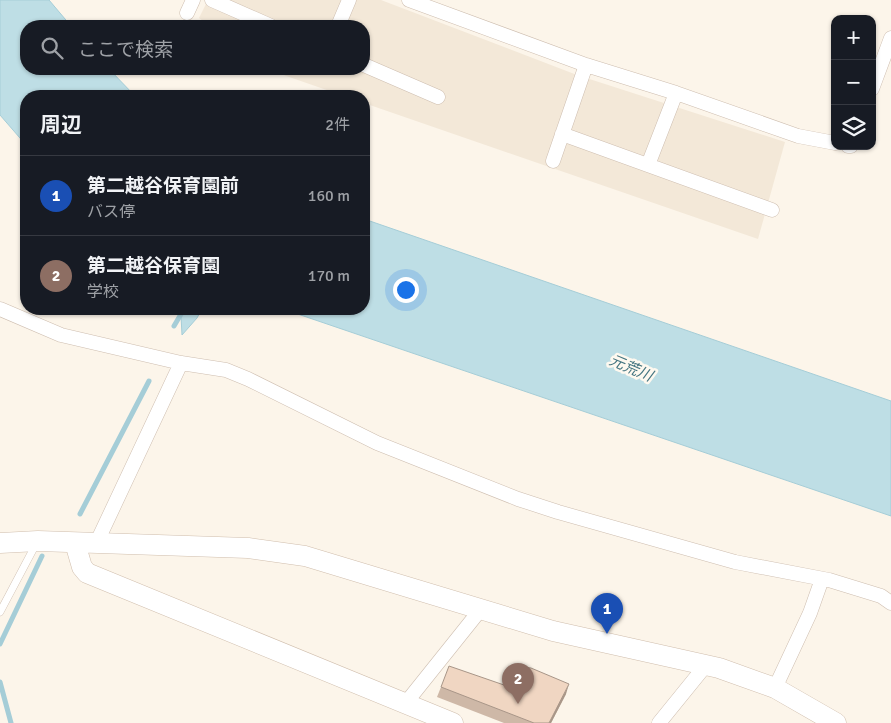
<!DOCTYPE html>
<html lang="ja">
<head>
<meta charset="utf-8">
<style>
	:root { --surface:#171b24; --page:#20242c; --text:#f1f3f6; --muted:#9ea1a6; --line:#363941; --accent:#e07854 }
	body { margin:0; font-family:Signika,"Noto Sans JP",sans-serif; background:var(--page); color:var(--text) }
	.controls { position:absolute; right:15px; top:15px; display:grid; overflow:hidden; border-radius:10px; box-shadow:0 1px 4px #0004 }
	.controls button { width:45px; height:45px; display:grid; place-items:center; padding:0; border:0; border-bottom:1px solid var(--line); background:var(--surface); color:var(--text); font:25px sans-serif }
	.you { position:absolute; left:405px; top:289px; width:18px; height:18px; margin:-12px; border:4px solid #fff; border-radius:50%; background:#1a73e8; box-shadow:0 0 0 8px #1a73e833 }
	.badge { display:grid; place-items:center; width:32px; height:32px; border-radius:50%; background:var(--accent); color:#fff; font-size:16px; font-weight:700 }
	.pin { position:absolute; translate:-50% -41px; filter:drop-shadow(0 1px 2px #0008) }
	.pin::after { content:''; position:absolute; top:26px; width:18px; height:15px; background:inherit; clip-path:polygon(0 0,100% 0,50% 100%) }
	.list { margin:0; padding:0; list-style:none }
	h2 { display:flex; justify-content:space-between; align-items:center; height:65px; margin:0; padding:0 20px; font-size:21px }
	h2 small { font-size:16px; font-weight:400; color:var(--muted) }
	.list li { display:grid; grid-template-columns:32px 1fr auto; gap:15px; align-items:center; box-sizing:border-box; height:80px; padding:0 20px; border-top:1px solid var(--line) }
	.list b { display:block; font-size:19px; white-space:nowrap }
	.list p { margin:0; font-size:16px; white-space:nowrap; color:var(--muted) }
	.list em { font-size:16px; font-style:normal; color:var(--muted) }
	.icon { flex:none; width:28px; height:28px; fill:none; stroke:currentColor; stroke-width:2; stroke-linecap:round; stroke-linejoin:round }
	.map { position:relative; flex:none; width:891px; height:723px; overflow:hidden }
	.search { position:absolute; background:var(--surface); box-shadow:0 1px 4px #0004; left:20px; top:20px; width:350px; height:55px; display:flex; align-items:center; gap:12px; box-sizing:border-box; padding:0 18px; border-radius:20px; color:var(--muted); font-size:19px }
	.panel { position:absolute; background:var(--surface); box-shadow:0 1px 4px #0004; left:20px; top:90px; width:350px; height:225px; border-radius:20px }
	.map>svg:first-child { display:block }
	.residential { fill:#f3e8d8 }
	.water { fill:#bedee5; stroke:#a5cdd7 }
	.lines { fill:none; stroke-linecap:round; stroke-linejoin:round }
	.stream { stroke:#a5cdd7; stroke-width:5 }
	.lane-casing { stroke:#cebeb0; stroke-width:8 }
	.street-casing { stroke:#cebeb0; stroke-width:15 }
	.secondary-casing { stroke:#d0bead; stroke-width:21 }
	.lane { stroke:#fff; stroke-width:7 }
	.street { stroke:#fff; stroke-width:14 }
	.secondary { stroke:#fff; stroke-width:20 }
	.wall { fill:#ceb8a7 }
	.shaded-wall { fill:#a89688 }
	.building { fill:#f0d6c2; stroke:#a89688 }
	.labels { text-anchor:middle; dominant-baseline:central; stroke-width:5; stroke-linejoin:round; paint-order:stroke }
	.water-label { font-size:15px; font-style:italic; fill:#447581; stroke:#fef9f0 }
</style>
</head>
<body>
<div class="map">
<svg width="891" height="723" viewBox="0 0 891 723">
	<rect width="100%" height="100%" fill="#fcf5ea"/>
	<path class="residential" d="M208 0H381L577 75 785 142 758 239 364 103V96H344L269 70 267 69H364V26H210L199 18Z"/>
	<path class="water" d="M0 0H49L71 26H26V69H109L135 96H26V145L0 115Z
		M364 219 891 401V516L283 309H364Z
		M185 309H202L197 318 182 335 181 316Z"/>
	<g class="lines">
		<path class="stream" d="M174 326 184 309
			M80 514 149 381
			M0 644 42 556
			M0 682 11 723"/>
		<g class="lane-casing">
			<path id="lane" d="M0 612 36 544"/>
		</g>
		<g class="street-casing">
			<path id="street" d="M212 0 271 26
				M409 0 586 65 676 93 798 136 835 143
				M187 13 193 0
				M338 26 349 0
				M364 65 438 97
				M872 89 891 38
				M562 134 772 210
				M848 146H851
				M553 161 586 65
				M648 165 676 93
				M0 309 61 335 181 363 226 370 248 379 377 443 518 499 558 512 735 562 829 580 881 596 891 603
				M96 544 181 363
				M775 688 810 613 822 579
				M405 704 481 609
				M659 723 706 665"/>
		</g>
		<g class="secondary-casing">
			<path id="secondary" d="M0 543 38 541 248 548 305 556 553 631 719 668 775 688 836 723
				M75 543 82 567 87 573 453 723"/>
		</g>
		<use href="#lane" class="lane"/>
		<use href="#street" class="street"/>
		<use href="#secondary" class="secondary"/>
	</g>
	<path class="wall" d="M504 685 566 694 551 723H504L437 697 441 687Z"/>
	<path class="shaded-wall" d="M569 684 566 694 551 723H549Z"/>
	<path class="building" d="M449 666 504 685 514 669 521 667 531 668 569 684 549 723H534L441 687Z"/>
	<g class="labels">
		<g class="water-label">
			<text transform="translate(631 368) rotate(23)">元荒川</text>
		</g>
	</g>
</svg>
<div class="controls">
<button>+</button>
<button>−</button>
<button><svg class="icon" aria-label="layers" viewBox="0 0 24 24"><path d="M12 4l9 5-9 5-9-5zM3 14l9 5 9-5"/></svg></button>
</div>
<div class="you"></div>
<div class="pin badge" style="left:607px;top:634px;background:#1a4fb4">1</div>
<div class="pin badge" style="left:518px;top:704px;background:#8d6e63">2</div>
<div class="search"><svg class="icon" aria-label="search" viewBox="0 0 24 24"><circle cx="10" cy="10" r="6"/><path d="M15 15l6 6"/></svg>ここで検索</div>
<section class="panel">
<h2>周辺<small>2件</small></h2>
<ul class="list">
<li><span class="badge" style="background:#1a4fb4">1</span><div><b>第二越谷保育園前</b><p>バス停</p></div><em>160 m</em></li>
<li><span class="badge" style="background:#8d6e63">2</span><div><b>第二越谷保育園</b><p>学校</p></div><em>170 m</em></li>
</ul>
</section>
</div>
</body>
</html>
